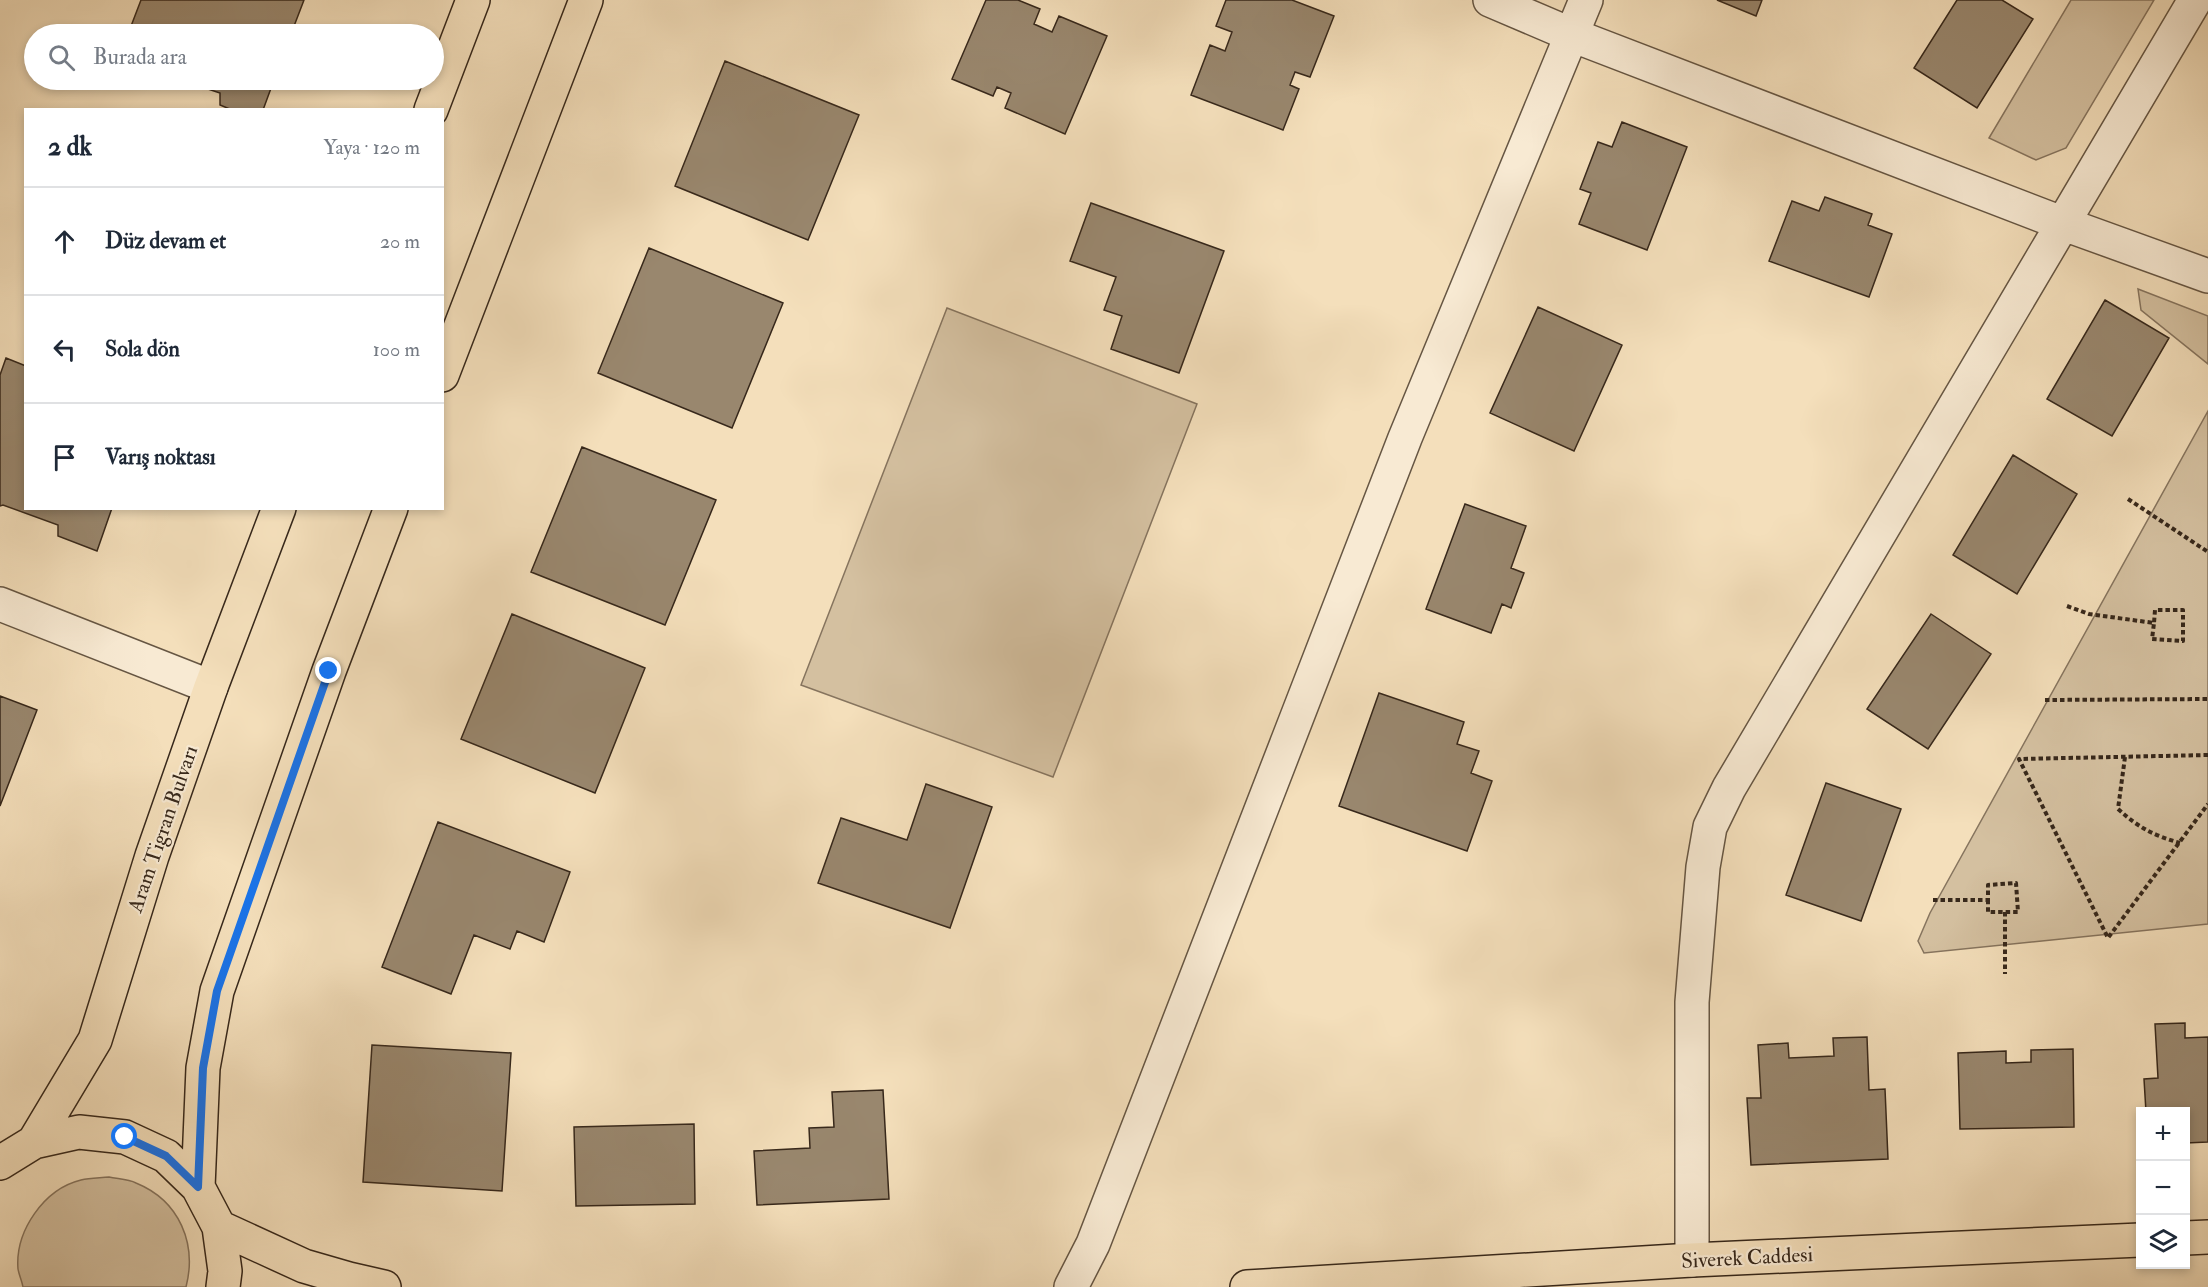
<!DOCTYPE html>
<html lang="tr">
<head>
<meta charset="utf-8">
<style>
	:root { --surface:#fff; --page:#f2f2f3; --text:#1f2937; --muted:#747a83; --line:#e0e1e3 }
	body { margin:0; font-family:"IM FELL Double Pica",serif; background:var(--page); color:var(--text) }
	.controls { position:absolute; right:18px; bottom:18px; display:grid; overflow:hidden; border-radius:0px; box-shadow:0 3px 9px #0003 }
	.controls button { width:54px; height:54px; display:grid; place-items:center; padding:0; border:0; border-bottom:2px solid var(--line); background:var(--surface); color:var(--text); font:30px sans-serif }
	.stop { position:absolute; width:18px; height:18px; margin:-14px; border:4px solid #1a73e8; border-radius:50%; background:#fff }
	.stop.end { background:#1a73e8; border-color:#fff; box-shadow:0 2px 6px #0008 }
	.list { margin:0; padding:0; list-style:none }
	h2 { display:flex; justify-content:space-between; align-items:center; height:78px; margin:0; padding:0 24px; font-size:26px }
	h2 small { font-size:20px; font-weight:400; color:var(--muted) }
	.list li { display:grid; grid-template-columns:39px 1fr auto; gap:18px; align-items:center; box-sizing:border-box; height:108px; padding:0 24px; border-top:2px solid var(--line) }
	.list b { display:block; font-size:22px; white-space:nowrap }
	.list em { font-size:20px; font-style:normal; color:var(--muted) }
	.icon { flex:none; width:33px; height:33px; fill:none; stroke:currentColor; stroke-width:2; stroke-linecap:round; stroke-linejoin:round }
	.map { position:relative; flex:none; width:2208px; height:1287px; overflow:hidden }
	.search { position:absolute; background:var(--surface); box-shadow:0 3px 9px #0003; left:24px; top:24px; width:420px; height:66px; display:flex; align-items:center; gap:15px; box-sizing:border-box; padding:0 21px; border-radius:33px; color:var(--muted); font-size:22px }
	.panel { position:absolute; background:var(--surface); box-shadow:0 3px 9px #0003; left:24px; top:108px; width:420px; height:402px; border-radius:0px }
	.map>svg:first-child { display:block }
	.green { fill:#d4c0a0; stroke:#86745e; stroke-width:1.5 }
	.building { fill:#99876e; stroke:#37281b; stroke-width:1.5 }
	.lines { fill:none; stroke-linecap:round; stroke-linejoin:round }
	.minor-casing { stroke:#665643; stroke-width:36 }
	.major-casing { stroke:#37281b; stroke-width:36 }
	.path { stroke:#37281b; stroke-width:4; stroke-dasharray:4.5 3; stroke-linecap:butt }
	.minor { stroke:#f8ead3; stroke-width:33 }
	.major { stroke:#f4dfbb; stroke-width:33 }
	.route { stroke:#1a73e8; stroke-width:8 }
	.labels { text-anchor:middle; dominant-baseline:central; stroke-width:4.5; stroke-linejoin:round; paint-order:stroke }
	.street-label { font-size:21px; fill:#37281b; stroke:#f8ead3 }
</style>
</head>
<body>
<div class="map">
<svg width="2208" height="1287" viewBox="0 0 2208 1287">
	<rect width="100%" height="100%" fill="#f4dfbb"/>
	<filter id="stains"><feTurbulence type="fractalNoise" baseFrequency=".00333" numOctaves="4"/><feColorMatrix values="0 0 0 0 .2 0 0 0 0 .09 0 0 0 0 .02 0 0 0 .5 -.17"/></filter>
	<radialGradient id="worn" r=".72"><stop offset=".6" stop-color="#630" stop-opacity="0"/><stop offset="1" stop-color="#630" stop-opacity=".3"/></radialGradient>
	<path class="green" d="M2071 0H2154L2066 148 2036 160 1989 138Z
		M2138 289 2208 316V364L2141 310Z
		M947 308 1197 404 1053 777 801 685Z
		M2208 411V924L1924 953 1918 941 1930 913Z
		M109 1177C118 1179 128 1179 136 1183 180 1201 197 1244 186 1287H23C22 1281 19 1275 18 1269 15 1231 44 1189 81 1180 90 1178 100 1178 109 1177Z"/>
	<path class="building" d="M141 0H304L291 34H128Z
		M986 0H1018L1040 9 1034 24 1052 32 1059 16 1107 36 1065 134 1005 108 1011 93 997 87 993 96 952 79Z
		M1226 0H1292L1334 16 1310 77 1295 72 1290 85 1299 89 1283 130 1191 95 1210 45 1225 51 1232 32 1216 26Z
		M1717 0H1762L1756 16Z
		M1957 0H2002L2033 19 1977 108 1914 68Z
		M725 61 859 115 808 240 675 186Z
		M181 80H274L263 110H232L220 105V93Z
		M1622 122 1687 147 1647 250 1579 224 1591 193 1580 189 1598 142 1612 147Z
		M1825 197 1872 214 1868 225 1892 234 1869 297 1769 261 1792 201 1819 211Z
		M1091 203 1224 251 1179 373 1111 349 1122 316 1104 310 1116 277 1070 261Z
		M649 248 783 303 732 428 598 373Z
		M2105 300 2169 338 2112 436 2047 399Z
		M1538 307 1622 345 1574 451 1490 413Z
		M6 358 26 366V508H112L97 551 58 536V525L3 505 0 506V375Z
		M582 447 716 500 665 625 531 572Z
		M2013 455 2077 494 2017 594 1953 555Z
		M1465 504 1526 526 1511 568 1524 573 1511 608 1502 604 1491 633 1426 609Z
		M512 614 645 668 595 793 461 739Z
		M1931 614 1991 654 1928 749 1867 709Z
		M1379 693 1464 722 1457 744 1479 751 1471 773 1492 781 1467 851 1339 806Z
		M0 696 37 710 0 806Z
		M1826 783 1901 809 1861 921 1786 895Z
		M926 784 992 807 950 928 818 883 841 818 907 840Z
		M438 822 570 872 544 942 517 931 510 949 474 935 451 994 382 967Z
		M2185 1023V1038L2208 1037V1142L2186 1143V1112H2146L2144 1079 2158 1078 2155 1024Z
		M1867 1037 1869 1090 1885 1089 1888 1159 1751 1165 1747 1098H1761L1758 1045 1788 1043 1789 1058 1834 1056 1833 1038Z
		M372 1045 511 1053 502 1191 363 1182Z
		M2073 1049 2074 1127 1960 1129 1958 1053 2006 1051V1063L2031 1062V1050Z
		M883 1090 889 1199 757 1205 754 1151 810 1148 809 1128 834 1127 832 1092Z
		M694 1124 695 1204 576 1206 574 1127Z"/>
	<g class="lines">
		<g class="minor-casing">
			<path id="minor" d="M1490 0 1572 35 2064 224 2208 276
				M0 604 211 687
				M1692 1260V1002L1703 867 1710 827 1729 788 2195 0
				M1071 1287 1093 1244 1405 438 1586 0"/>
		</g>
		<g class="major-casing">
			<path id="major" d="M431 110 473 0
				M442 375 586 0
				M34 1142 95 1040 152 856 211 687 279 508
				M0 1163 34 1142 79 1132 125 1137 166 1156 198 1187 219 1227 225 1271 223 1287
				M198 1187 203 1068 217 991 329 671 391 508
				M219 1227 304 1266 349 1279 384 1287
				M2186 1238 2208 1237
				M1247 1287 1692 1260 2140 1240"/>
		</g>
		<path class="path" d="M2128 499 2208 552
			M2067 606 2089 614 2154 623 2155 610H2183V641L2152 639 2154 623
			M2045 700 2208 699
			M2208 755 2019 759 2108 938 2208 804
			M2125 757 2118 809C2139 828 2153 835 2180 843
			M1933 900H1988V885L2016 883 2018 912H1988V900
			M2005 912V974"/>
		<use href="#minor" class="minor"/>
		<use href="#major" class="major"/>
	</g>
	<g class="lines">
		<path class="route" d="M125 1137 166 1156 198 1187 203 1068 217 991 329 671"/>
	</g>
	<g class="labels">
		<g class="street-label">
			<text transform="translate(163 829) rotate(-71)">Aram Tigran Bulvarı</text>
			<text transform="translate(1747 1258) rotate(-3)">Siverek Caddesi</text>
		</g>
	</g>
	<rect width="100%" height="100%" filter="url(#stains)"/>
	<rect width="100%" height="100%" fill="url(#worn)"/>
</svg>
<div class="controls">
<button>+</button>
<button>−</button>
<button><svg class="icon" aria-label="layers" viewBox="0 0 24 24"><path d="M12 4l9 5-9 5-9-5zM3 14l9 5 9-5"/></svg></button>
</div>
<div class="stop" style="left:125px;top:1137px"></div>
<div class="stop end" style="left:329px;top:671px"></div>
<div class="search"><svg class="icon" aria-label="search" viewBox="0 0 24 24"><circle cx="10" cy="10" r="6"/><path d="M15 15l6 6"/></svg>Burada ara</div>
<section class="panel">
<h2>2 dk<small>Yaya · 120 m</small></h2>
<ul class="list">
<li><svg class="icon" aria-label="ahead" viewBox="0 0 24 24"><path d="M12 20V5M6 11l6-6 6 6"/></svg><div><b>Düz devam et</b></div><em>20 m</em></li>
<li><svg class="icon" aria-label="left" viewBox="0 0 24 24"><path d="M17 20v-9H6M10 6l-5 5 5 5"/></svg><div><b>Sola dön</b></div><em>100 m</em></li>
<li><svg class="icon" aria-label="arrive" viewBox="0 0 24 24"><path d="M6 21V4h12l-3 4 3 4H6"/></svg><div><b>Varış noktası</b></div></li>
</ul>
</section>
</div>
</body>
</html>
